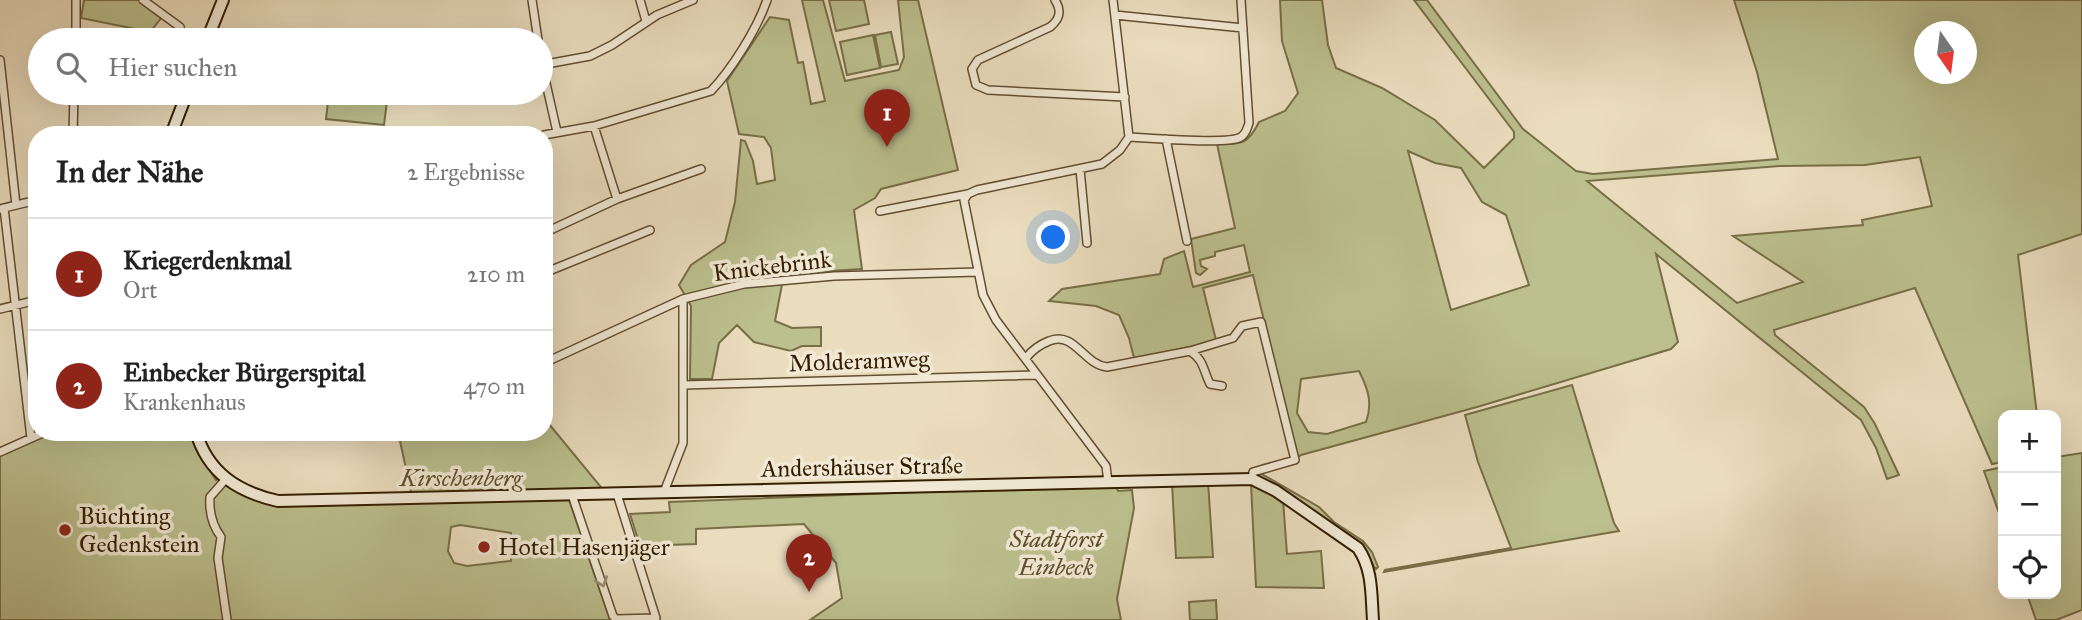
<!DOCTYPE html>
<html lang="de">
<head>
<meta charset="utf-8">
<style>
	:root { --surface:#fff; --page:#f6f6f6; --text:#222; --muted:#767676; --line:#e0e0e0; --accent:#8f2418 }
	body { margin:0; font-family:"IM FELL Great Primer",serif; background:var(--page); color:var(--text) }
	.controls { position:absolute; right:21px; bottom:21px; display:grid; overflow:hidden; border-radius:14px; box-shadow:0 7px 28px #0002 }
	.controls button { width:63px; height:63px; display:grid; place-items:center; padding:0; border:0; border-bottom:2px solid var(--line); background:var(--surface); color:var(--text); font:35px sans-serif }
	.compass { position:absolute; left:1914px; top:21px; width:63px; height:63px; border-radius:50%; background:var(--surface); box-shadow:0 7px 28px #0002; rotate:166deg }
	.you { position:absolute; left:1054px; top:238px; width:24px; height:24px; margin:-18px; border:5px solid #fff; border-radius:50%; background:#1a73e8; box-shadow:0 0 0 10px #1a73e833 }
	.badge { display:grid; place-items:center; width:46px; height:46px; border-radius:50%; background:var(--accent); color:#fff; font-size:23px; font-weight:700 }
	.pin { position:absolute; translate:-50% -58px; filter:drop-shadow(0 2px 4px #0008) }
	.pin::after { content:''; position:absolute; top:37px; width:24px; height:21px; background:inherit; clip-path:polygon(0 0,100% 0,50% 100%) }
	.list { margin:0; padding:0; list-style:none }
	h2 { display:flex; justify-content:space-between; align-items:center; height:91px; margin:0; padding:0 28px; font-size:30px }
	h2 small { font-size:23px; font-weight:400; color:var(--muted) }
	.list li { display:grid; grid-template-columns:46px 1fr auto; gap:21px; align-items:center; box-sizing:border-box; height:112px; padding:0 28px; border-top:2px solid var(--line) }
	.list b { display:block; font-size:26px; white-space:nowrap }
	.list p { margin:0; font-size:23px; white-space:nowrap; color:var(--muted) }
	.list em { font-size:23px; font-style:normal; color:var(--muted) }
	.icon { flex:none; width:38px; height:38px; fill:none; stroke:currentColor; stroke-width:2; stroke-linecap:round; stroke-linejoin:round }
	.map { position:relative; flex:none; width:2082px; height:620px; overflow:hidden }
	.search { position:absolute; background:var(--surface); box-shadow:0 7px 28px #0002; left:28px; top:28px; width:525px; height:77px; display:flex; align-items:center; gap:18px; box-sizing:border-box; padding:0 24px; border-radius:38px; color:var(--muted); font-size:26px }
	.panel { position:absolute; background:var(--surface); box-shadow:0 7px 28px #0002; left:28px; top:126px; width:525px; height:315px; border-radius:28px }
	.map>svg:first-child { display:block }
	.green { fill:#bcbf8e; stroke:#786f47; stroke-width:2; fill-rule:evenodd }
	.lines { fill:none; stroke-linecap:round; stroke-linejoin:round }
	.street-casing { stroke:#624e30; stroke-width:10 }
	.secondary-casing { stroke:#341f00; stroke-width:14 }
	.street { stroke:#f1e9d5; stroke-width:7 }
	.secondary { stroke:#f1e9d5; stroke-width:10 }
	.oneway { stroke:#9c8e75 }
	.poi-dot { fill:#8f2418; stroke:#f1e9d5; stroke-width:2.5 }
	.labels { text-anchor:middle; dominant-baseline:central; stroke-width:7; stroke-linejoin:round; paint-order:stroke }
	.street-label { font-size:24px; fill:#341f00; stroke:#f1e9d5 }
	.park-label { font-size:24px; font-style:italic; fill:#5d4f2b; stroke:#f1e9d5 }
	.poi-label { font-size:24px; fill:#341f00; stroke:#f1e9d5; text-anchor:start }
</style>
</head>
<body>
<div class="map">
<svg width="2082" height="620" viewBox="0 0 2082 620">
	<rect width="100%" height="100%" fill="#eaddbe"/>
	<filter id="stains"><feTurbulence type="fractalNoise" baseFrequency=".00286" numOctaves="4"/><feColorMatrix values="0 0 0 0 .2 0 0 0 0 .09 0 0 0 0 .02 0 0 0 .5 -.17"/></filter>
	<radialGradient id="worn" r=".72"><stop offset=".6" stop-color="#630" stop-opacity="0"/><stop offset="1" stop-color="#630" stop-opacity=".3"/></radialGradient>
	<path class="green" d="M84 0H139L162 17 150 32 81 18Z
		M802 0H823L845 81 899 70 904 57 898 0H918L958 170 881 189 875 198 854 210 862 269 784 274 775 321 792 328 821 327V346H802L791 351 754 342 737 325 719 343 712 379H690L691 306 679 285 691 265 725 242 735 202 741 140 745 141 753 161 757 184 775 180 771 148 764 137 739 134 727 81 770 17 789 20 798 63 803 62 811 104 825 101Z
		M829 0H864L869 24 836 31Z
		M1280 0H1322L1328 45 1336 68 1382 88 1435 120 1484 168 1514 138V132L1414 0H1427L1523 129 1576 171 1593 174 1778 159 1757 72 1734 0H2082V234L2018 255 2037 415H2003V462L1992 464 1915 288 1774 330 1775 335 1864 407 1875 424 1899 475 1887 479 1876 448 1861 420 1656 254 1678 342 1671 349 1477 407 1301 455 1297 458 1253 275 1203 288 1216 340C1189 349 1162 352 1134 358L1129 338 1119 315 1096 306 1049 301 1062 289 1160 274 1164 259 1184 251 1193 287 1250 272 1244 245 1215 252V256L1200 260 1201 266 1207 269 1200 275 1196 273 1191 239 1235 228 1217 144C1241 144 1248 145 1259 122L1285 111 1298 93 1282 41ZM1924 32H1966V74H1924ZM1408 151 1435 163 1461 168 1482 202 1506 215 1529 285 1451 310ZM1920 157 1932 206 1862 220 1863 225 1733 236 1803 282 1737 303 1587 181 1780 166 1865 165ZM1359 371C1368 389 1373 403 1366 422L1327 434 1308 432 1297 413 1301 379Z
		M891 32 898 64 881 67 875 35Z
		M873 35 880 68 847 75 840 42Z
		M329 93H388L384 125 326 119Z
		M1572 385 1614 523 1619 531 1384 572 1385 570 1511 548 1478 462 1465 415Z
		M544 418 605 492H569V500L610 620H0V455L50 432H190L198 453 216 480 229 475 257 491 278 496H412L398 432H544ZM460 525 511 533V561L467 566 454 563 448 551 451 527Z
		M2082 453V610L2056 620H2036L2027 594H2056V457Z
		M2003 467V524L1984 471Z
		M1260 473 1319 507 1334 522 1363 541 1372 552 1378 567 1376 569 1374 567 1365 549 1256 476Z
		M1208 482 1213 557 1176 558 1172 483Z
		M1115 484 1118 491 1132 490 1134 508 1117 599 1121 620H810L842 598 836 563 804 524 696 529V544L640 546 630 514 670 512 669 502Z
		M1251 484 1283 500 1287 554 1321 551 1324 588 1256 587Z
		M1216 600 1217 620H1190L1189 602Z"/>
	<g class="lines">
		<g class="street-casing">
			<path id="street" d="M143 0 180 27
				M532 0 538 40
				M640 0 646 21
				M1055 0C1062 11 1060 19 1050 27L978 60 972 69 976 85 988 90 1125 97
				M1113 0 1129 137
				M1115 15 1243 28
				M76 40V0
				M0 60 16 205
				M541 61 557 132
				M541 65 590 56 612 45 657 15 693 0
				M74 93 73 135H111
				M131 93 149 96
				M594 126 617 199
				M544 135 594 126 711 91C732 69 757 29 767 0
				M1129 137C1148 138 1229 145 1241 137 1247 133 1247 128 1249 123L1241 0
				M1166 139 1187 241
				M1080 169 1087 243
				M4 208 31 438
				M0 209 37 200
				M880 211 968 194
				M544 233 617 199 701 169
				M544 273 650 230
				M0 309 37 300
				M1190 351 1233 338 1242 326 1261 322 1295 460 1253 472 1252 479
				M1026 358C1032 350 1039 345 1049 341 1074 330 1084 365 1107 367L1190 351C1204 360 1203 370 1210 384L1222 386
				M544 363 683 299 744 284 834 276 978 272
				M683 385 1037 375
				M0 452 45 432
				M225 480 210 497C209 512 212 525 221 537L218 558 227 620
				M1108 482 1106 466 996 320 983 295 964 200 968 194 977 190 1102 164 1120 150 1129 137
				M664 492 683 443V299
				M572 495 613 616 616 619 656 618 617 494"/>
		</g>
		<g class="secondary-casing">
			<path id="secondary" d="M207 40 223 0
				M171 135 187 93
				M196 432C208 473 238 492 278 501L1252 479 1276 491 1358 548C1373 570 1371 594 1373 620"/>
		</g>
		<use href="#street" class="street"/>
		<use href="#secondary" class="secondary"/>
	</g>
	<defs><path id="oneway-chevron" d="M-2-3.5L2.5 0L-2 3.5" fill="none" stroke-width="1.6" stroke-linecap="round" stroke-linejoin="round" transform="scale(1.75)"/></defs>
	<use class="oneway" href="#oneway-chevron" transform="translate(602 582) rotate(71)"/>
	<g class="poi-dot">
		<circle cx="65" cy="530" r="7"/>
		<circle cx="484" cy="547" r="7"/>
	</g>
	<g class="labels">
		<g class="street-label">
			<text transform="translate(772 266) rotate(-7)">Knickebrink</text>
			<text transform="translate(859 361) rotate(-2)">Molderamweg</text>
			<text transform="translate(862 467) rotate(-1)">Andershäuser Straße</text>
		</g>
		<g class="park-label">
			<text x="461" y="478">Kirschenberg</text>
			<text x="1056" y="539">Stadtforst<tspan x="1056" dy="28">Einbeck</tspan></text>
		</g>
		<g class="poi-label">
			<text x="79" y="516">Büchting<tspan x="79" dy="28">Gedenkstein</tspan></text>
			<text x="498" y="547">Hotel Hasenjäger</text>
		</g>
	</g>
	<rect width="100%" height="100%" filter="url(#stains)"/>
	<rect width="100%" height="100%" fill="url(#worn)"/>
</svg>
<div class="controls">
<button>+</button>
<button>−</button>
<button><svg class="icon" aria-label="locate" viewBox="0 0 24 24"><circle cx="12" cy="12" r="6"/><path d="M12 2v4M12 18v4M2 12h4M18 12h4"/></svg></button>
</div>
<svg class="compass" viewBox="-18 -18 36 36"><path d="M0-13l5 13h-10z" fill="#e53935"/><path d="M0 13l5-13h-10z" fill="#767676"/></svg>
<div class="you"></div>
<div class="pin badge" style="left:887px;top:147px">1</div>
<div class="pin badge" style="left:809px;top:592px">2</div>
<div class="search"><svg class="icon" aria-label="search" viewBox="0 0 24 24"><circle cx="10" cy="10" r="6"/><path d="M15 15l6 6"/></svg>Hier suchen</div>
<section class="panel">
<h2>In der Nähe<small>2 Ergebnisse</small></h2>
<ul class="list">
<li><span class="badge">1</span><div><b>Kriegerdenkmal</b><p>Ort</p></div><em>210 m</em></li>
<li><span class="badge">2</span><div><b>Einbecker Bürgerspital</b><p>Krankenhaus</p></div><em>470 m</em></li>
</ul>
</section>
</div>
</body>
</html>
